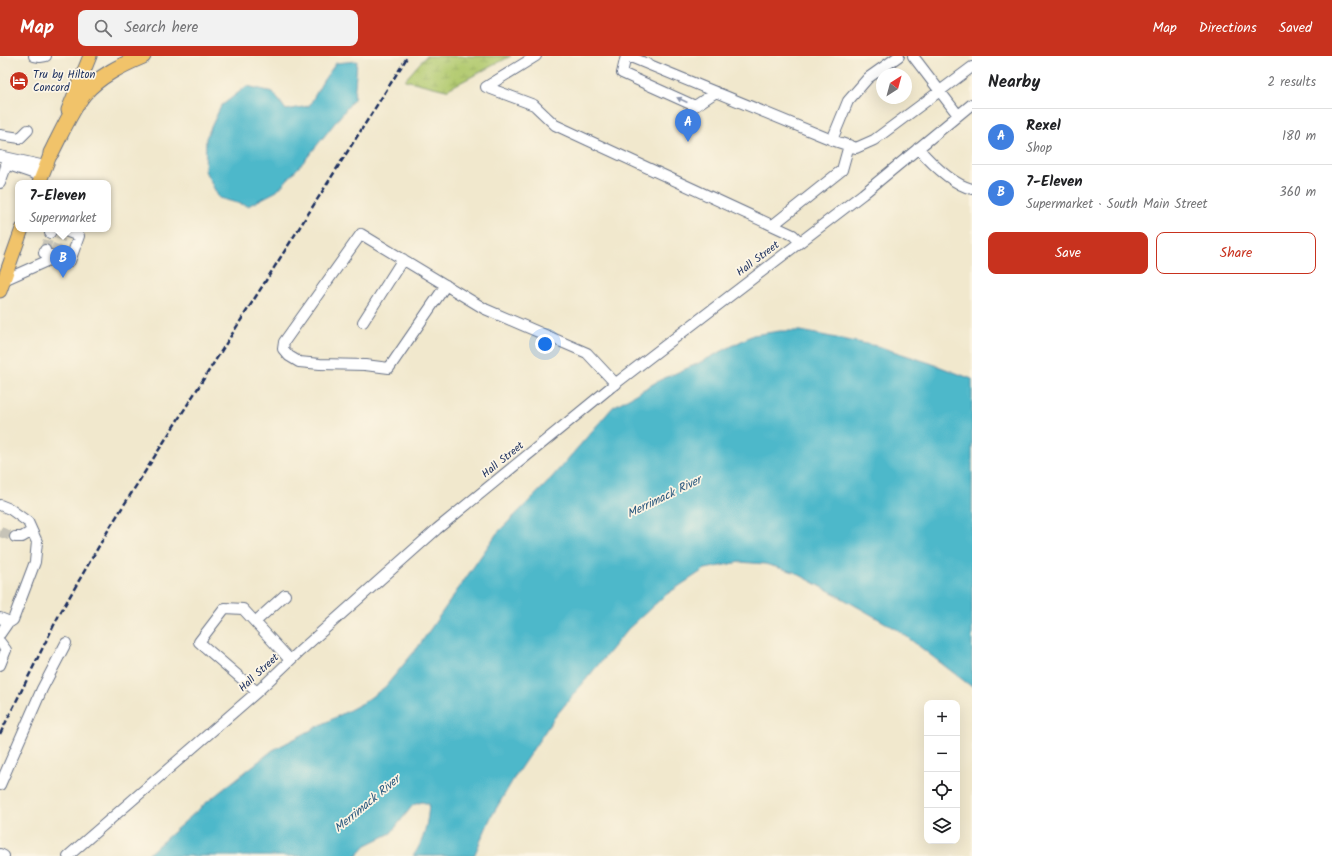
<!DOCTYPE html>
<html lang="en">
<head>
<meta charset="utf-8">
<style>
	:root { --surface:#fff; --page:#f2f2f2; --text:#202124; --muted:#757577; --line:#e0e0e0; --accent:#c8321e }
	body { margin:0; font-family:Kalam,sans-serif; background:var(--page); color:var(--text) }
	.controls { position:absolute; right:12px; bottom:12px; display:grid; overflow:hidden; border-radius:8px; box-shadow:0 4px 16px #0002 }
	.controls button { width:36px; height:36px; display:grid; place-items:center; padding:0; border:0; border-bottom:1px solid var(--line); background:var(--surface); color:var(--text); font:20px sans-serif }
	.compass { position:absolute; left:876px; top:12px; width:36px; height:36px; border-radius:50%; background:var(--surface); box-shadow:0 4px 16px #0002; rotate:36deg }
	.you { position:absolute; left:545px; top:288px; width:14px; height:14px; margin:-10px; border:3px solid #fff; border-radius:50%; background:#1a73e8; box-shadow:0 0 0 6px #1a73e833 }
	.badge { display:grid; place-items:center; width:26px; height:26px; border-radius:50%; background:var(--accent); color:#fff; font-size:13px; font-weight:700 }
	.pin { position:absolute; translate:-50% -33px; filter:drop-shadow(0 1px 2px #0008) }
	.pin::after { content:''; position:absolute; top:21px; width:14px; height:12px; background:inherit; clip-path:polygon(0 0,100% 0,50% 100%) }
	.popup { position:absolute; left:15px; top:124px; width:96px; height:52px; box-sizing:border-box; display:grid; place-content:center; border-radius:8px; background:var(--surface); filter:drop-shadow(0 1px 3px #0005); font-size:13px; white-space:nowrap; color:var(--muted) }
	.popup b { font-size:15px; color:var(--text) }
	.popup::after { content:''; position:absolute; left:50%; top:100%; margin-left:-8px; border:8px solid transparent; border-top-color:var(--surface) }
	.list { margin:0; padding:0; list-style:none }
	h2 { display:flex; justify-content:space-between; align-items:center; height:52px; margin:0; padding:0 16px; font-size:17px }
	h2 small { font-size:13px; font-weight:400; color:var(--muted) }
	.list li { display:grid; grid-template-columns:26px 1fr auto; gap:12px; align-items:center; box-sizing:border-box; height:56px; padding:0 16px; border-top:1px solid var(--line) }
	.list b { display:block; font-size:15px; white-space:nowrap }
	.list p { margin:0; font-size:13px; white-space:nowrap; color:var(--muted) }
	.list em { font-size:13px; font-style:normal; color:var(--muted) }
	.actions { display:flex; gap:8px; padding:12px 16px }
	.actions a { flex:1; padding:9px 0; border:1px solid var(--accent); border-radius:8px; text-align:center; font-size:14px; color:var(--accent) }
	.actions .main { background:var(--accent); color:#fff }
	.icon { flex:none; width:22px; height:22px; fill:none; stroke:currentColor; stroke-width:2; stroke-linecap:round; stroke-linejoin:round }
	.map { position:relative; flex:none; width:972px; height:800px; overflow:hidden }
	header { display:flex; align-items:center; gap:24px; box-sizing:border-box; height:56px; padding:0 20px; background:var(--accent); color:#fff }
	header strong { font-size:19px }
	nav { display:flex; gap:22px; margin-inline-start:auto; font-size:14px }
	.search { width:280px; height:36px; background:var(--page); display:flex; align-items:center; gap:10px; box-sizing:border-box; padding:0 14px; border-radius:8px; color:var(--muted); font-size:15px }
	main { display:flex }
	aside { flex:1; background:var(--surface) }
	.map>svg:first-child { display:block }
	.wetland { fill:url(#wetland-marsh); stroke:#667c66 }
	.water { fill:#4db8ca; stroke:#347494 }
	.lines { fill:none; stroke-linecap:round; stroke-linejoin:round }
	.minor-tunnel { stroke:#c6c3b7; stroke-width:10; stroke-dasharray:10 5; stroke-linecap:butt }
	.minor-casing { stroke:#667085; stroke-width:12 }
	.major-casing { stroke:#667085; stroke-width:15 }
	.highway-casing { stroke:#667085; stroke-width:17 }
	.minor { stroke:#fff; stroke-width:10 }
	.major { stroke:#f1c36a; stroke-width:13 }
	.highway { stroke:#f1c36a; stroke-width:15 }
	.rail { stroke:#1b2f5e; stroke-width:2.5; stroke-dasharray:6 3; stroke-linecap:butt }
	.oneway { fill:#8d97ae }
	.labels { text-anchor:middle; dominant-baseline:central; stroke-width:3.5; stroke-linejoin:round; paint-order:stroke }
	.poi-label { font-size:11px; fill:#1b2f5e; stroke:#fcf5e5; text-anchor:start }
	.street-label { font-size:11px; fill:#1b2f5e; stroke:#fcf5e5 }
	.water-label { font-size:12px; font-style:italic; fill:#2a587e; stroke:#fcf5e5 }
</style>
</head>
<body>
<header>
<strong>Map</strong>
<div class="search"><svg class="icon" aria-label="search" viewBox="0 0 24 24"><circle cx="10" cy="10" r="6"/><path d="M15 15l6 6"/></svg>Search here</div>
<nav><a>Map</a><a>Directions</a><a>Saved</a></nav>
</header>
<main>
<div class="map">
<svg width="972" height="800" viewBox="0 0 972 800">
	<defs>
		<pattern id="wetland-marsh" width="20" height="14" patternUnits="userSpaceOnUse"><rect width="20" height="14" fill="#b2ca6f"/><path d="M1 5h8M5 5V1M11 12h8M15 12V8" fill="none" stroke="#98ae63"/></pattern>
	</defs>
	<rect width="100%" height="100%" fill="#fcf5e5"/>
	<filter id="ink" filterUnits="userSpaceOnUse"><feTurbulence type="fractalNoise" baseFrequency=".025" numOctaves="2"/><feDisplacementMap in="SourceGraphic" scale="8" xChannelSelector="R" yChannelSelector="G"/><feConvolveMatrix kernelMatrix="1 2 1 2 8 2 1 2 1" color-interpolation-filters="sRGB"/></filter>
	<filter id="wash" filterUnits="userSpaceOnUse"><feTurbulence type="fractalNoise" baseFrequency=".012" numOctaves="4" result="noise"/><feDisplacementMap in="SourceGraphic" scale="16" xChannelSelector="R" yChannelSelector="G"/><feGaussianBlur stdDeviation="0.9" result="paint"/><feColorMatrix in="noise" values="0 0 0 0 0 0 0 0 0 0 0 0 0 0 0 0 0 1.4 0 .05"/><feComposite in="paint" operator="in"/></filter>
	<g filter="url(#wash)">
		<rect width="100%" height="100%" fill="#f1e8cd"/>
		<path class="wetland" d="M426 0H511L446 34 405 24Z"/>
		<path class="water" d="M357 5 354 43 306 103 277 135 248 150 219 142 205 115 206 82 221 50 247 30 273 36 286 54 309 50 323 25 336 7Z
			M780 275H801L877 290 930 307 972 323V631L898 574 835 538 794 516 765 508 740 506 705 513 664 540 628 573 554 662 517 717 490 763 474 800H413C424 786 428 765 429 748L422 746 413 749 391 777 366 789 356 800H146L207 746 273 694 363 647 385 631 418 591 497 477 547 427 613 351 660 324 699 307 753 279Z"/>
	</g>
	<g filter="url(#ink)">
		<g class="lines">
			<path class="minor-tunnel" d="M45 194 50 177
				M54 198 61 181
				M0 476 15 481"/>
			<g class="minor-casing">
				<path id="minor" d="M34 0 40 1 46 0
					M536 0 486 31 534 49 555 69 793 179 800 186
					M626 0 622 17 695 50 716 36
					M628 0 832 84 856 92 874 84 972 11
					M913 0 958 59
					M0 79 20 82 28 74
					M832 84 848 45 868 22 899 0
					M918 92C932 108 952 128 972 133
					M0 100 45 110
					M6 108 41 120
					M0 127 7 108 12 105
					M773 169 842 114 849 89
					M50 177 52 173
					M45 194 44 197 70 205 79 180 60 173
					M4 224 49 204 51 199
					M446 229 389 312 365 309 320 308 299 306 289 300 283 293 284 286 361 178 485 253 587 297 616 328
					M363 266 403 203
					M0 449 10 453 28 466 37 486 35 506 13 564 10 566 0 562
					M15 481H22L32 475
					M255 566 290 604
					M0 578 9 565
					M0 586 6 594 0 609
					M257 636 199 586 225 552 243 553 255 566 285 539
					M0 729 42 633 66 587
					M0 798 4 800
					M68 800 257 636 300 595 437 473 611 331 863 138 972 48"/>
			</g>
			<g class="major-casing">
				<path id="major" d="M68 54 90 0
					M39 127 55 87
					M0 235 22 173"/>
			</g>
			<g class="highway-casing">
				<path id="highway" d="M51 97C61 78 71 54 84 38 99 20 122 9 143 0"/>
			</g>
			<use href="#minor" class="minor"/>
			<use href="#major" class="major"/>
			<use href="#highway" class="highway"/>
			<path class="rail" d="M0 678 59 559 110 471 408 0"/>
		</g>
		<defs><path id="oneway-solid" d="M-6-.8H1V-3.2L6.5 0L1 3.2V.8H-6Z"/></defs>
		<use class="oneway" href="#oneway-solid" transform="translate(682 44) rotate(-155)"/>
	</g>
	<defs>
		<g id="hotel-disc" transform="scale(1)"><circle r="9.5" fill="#c8321e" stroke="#fcf5e5"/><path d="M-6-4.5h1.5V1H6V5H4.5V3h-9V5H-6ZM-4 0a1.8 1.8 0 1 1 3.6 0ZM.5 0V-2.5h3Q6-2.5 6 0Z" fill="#fff"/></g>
	</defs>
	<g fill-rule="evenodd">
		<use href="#hotel-disc" x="19" y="25"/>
	</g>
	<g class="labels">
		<g class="poi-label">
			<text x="33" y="19">Tru by Hilton<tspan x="33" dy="13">Concord</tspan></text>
		</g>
		<g class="street-label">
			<text transform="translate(758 203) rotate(-37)">Hall Street</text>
			<text transform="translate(503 404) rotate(-39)">Hall Street</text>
			<text transform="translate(259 617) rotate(-43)">Hall Street</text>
		</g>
		<g class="water-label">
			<text transform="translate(664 441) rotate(-26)">Merrimack River</text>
			<text transform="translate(367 748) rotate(-40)">Merrimack River</text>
		</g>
	</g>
</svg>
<div class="controls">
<button>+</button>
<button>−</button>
<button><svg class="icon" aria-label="locate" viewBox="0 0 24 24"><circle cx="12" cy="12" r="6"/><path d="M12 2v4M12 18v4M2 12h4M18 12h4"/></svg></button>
<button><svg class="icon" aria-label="layers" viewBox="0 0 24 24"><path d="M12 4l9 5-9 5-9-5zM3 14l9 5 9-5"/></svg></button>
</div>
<svg class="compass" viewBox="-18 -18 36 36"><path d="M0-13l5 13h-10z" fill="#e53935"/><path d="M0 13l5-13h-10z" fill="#757577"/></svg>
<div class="you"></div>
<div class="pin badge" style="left:688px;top:86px;background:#3f7fe0">A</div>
<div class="pin badge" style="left:63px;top:222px;background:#3f7fe0">B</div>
<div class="popup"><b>7-Eleven</b>Supermarket</div>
</div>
<aside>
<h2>Nearby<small>2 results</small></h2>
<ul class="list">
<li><span class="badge" style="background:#3f7fe0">A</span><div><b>Rexel</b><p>Shop</p></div><em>180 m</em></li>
<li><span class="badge" style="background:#3f7fe0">B</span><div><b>7-Eleven</b><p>Supermarket · South Main Street</p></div><em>360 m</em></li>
</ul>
<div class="actions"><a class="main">Save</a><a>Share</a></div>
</aside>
</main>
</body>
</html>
